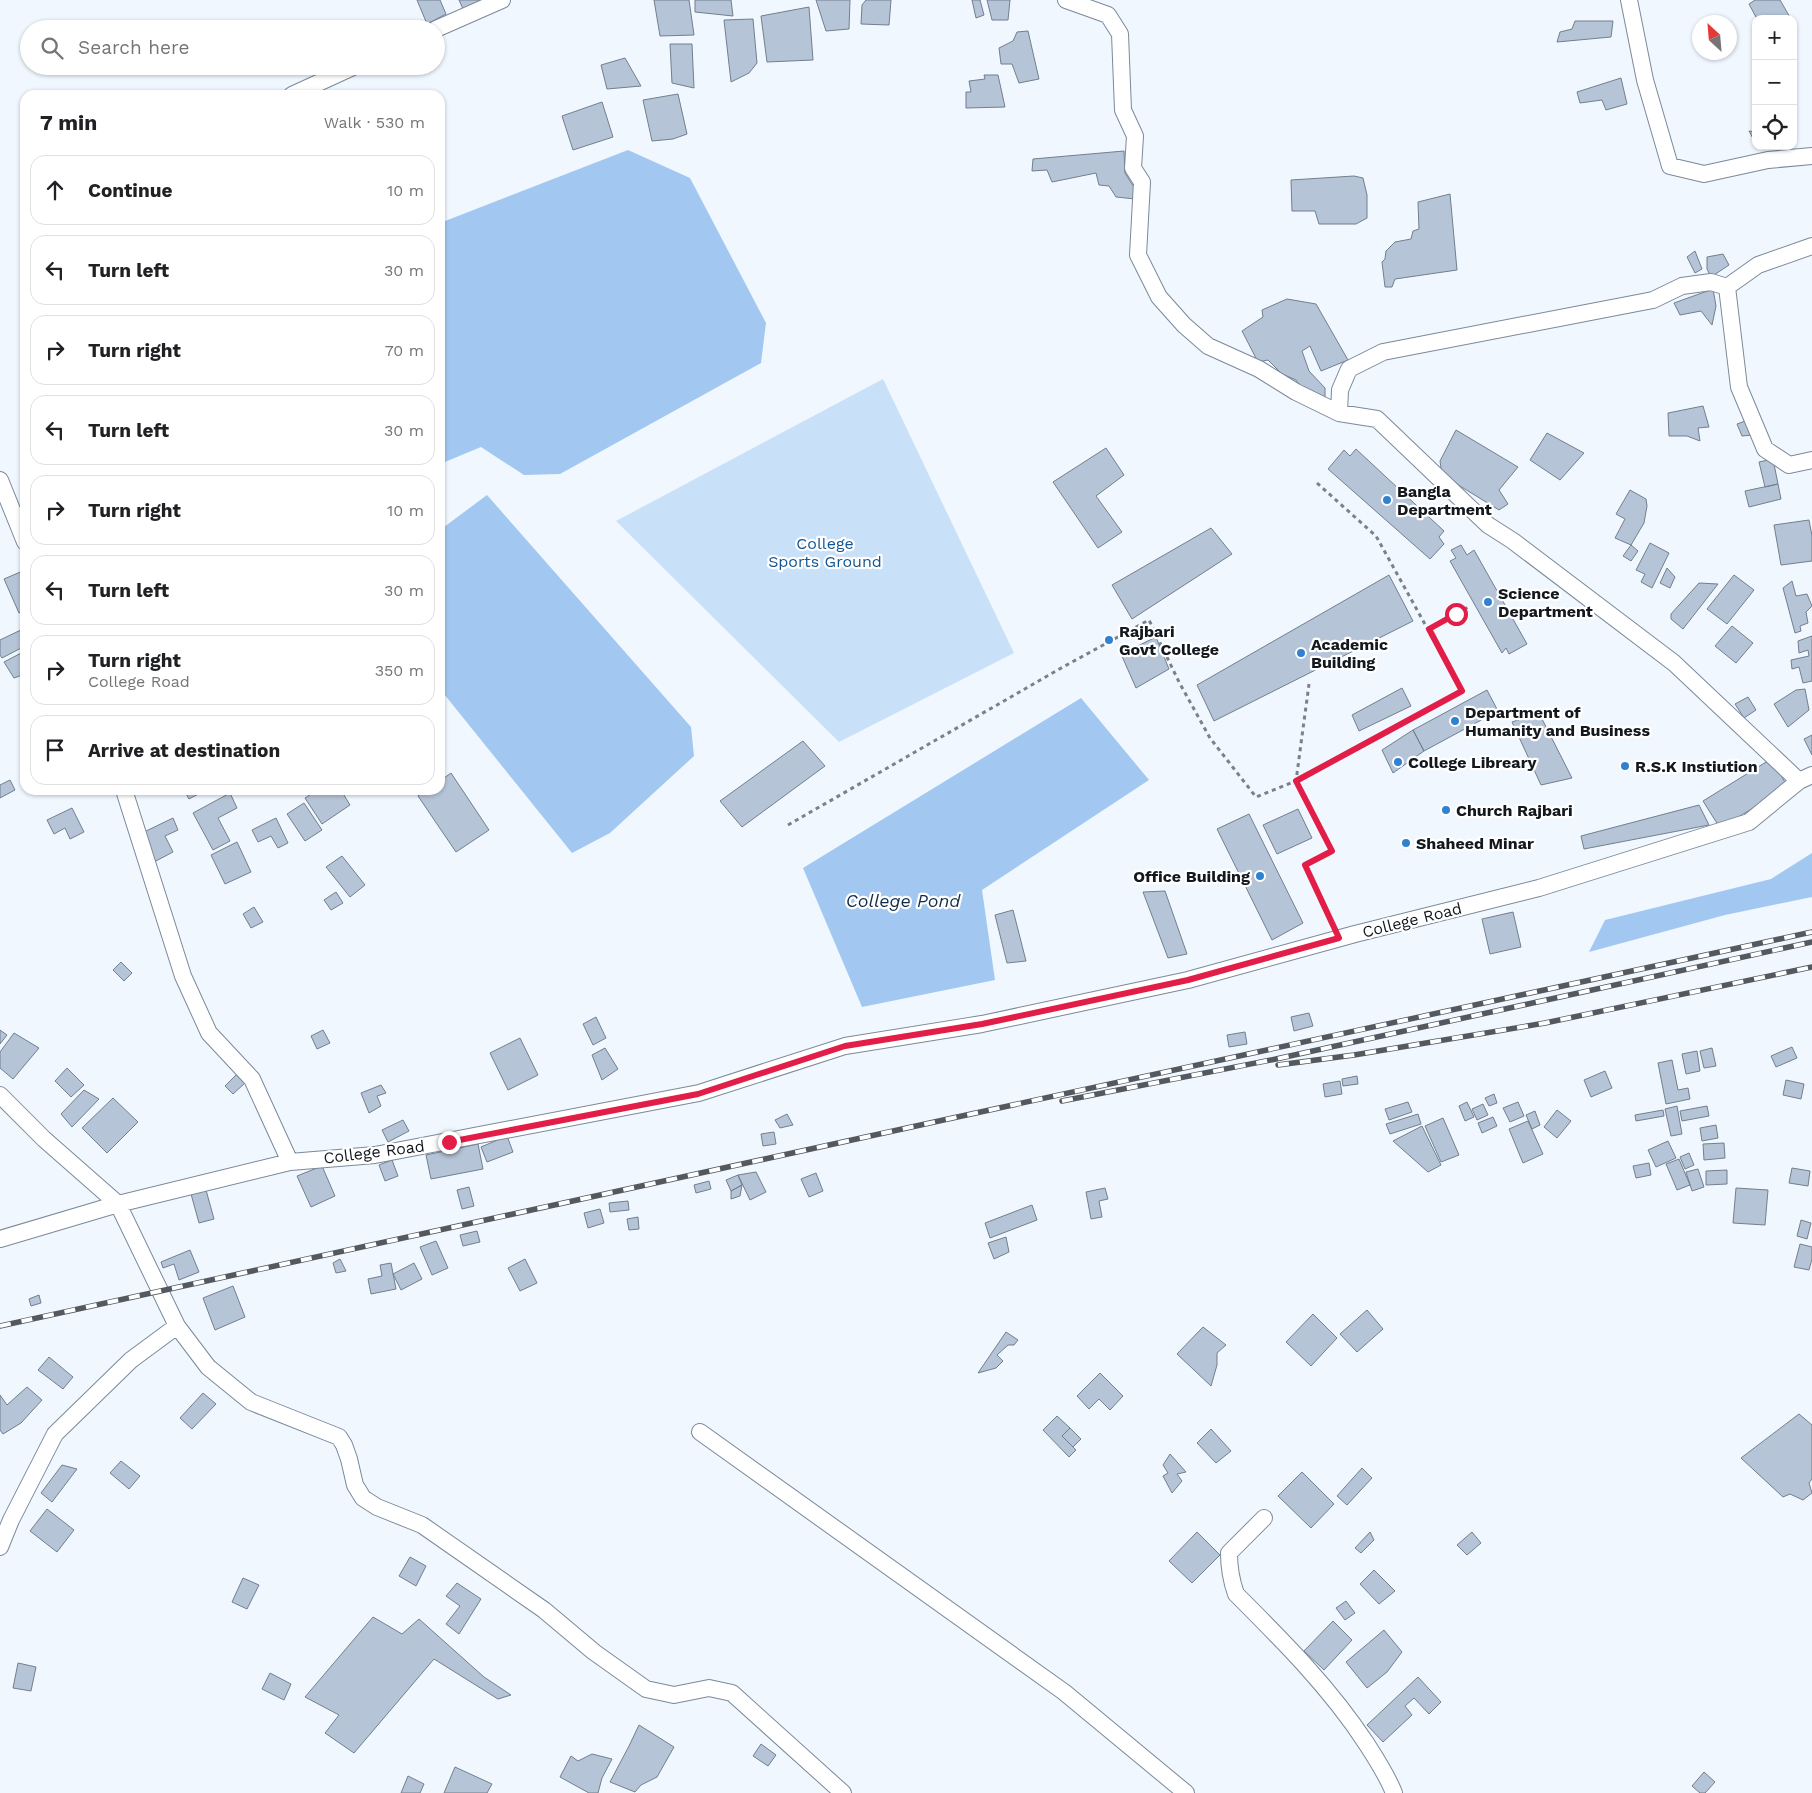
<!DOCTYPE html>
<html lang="en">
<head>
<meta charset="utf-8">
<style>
	:root { --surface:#fff; --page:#f6f6f6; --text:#202124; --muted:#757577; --line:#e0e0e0 }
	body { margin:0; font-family:"Work Sans",sans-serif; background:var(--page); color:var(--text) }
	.controls { position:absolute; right:15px; top:15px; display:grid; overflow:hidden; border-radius:10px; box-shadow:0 1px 4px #0004 }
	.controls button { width:45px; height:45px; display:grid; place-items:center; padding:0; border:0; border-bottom:1px solid var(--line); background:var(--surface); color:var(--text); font:25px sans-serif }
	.compass { position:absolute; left:1692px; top:15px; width:45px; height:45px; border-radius:50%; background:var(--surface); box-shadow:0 1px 4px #0004; rotate:334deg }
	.stop { position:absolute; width:15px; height:15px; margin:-11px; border:4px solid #e11d48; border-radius:50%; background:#fff }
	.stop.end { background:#e11d48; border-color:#fff; box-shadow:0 1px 5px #0008 }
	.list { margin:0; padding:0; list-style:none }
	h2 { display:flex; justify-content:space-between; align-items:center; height:65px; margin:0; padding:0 20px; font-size:21px }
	h2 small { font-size:16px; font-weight:400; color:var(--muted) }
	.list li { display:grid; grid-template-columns:32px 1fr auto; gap:15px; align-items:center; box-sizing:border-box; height:70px; margin:0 10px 10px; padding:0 10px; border:1px solid var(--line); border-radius:15px }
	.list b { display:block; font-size:19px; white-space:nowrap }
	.list p { margin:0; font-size:16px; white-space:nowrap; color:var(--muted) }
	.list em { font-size:16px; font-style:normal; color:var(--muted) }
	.icon { flex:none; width:28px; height:28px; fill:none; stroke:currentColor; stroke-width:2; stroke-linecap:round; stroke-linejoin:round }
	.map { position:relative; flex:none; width:1812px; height:1793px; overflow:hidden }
	.search { position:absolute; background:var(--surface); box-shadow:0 1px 4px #0004; left:20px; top:20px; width:425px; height:55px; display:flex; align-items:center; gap:12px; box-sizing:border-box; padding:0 18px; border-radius:28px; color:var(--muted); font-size:19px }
	.panel { position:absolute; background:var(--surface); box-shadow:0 1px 4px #0004; left:20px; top:90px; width:425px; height:705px; border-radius:15px }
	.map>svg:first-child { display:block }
	.green { fill:#c9e0f9 }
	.water { fill:#a2c8f2 }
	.building { fill:#b5c4d6; stroke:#717f8f }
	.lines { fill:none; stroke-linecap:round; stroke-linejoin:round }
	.minor-casing { stroke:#7b899a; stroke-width:18 }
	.path { stroke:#7b8188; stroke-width:3; stroke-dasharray:4 4; stroke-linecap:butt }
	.minor { stroke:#fff; stroke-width:16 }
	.rail-casing { stroke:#53595f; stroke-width:5.5 }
	.rail { stroke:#fff; stroke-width:4; stroke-dasharray:11; stroke-linecap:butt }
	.route { stroke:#e11d48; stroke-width:6 }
	.poi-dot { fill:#3082d1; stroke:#fff; stroke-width:2 }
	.labels { text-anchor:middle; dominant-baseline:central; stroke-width:4.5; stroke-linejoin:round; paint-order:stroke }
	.poi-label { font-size:16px; font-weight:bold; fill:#13181e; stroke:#fff; text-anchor:start }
	.park-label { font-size:16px; fill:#125694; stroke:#fff }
	.street-label { font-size:16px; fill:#13181e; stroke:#fff }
	.water-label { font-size:18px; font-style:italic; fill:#122c48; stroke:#fff }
</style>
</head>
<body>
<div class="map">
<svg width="1812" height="1793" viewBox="0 0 1812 1793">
	<rect width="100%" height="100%" fill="#f0f7fe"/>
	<path class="green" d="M883 379 1014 653 839 742 616 521Z"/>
	<path class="water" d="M628 150 690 178 766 323 761 363 560 474 524 475 481 447 440 464V223Z
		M487 495 691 727 694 756 610 833 572 853 440 689V530Z
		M1081 698 1149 780 982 890 995 980 862 1007 803 868Z
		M1812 853V897L1725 915 1589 952 1605 920 1771 879Z"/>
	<path class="building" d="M417 0H440L446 14 427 24Z
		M459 0H479L480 6 463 9Z
		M654 0H689L694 35 660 36Z
		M695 0H731L733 16 695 12Z
		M816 0H850L849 29 826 31Z
		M866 0H891L889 25 861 24 862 5Z
		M972 0H980L984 15 976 18Z
		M987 0H1010L1008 20H992Z
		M1755 0H1780L1791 19H1757L1749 4Z
		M809 7 813 60 767 62 761 16Z
		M753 19 757 63 749 73 731 82 724 20Z
		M1575 21H1613L1611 37 1557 42 1560 32 1572 29Z
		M1028 31 1039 79 1019 83 1012 64H1001L999 48 1013 41 1017 32Z
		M670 44H692L694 88 672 83Z
		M625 58 641 86 607 89 601 65Z
		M984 75H998L1005 107 966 108V92H971L969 81 985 79Z
		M1621 78 1627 104 1606 110 1602 100 1580 103 1577 92Z
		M678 94 687 134 673 139 652 141 643 100Z
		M602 102 613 137 573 150 562 116Z
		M1749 131 1756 132V142H1755Z
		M1124 151 1125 173 1135 189V199L1116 197 1109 186 1099 185 1096 173 1052 182 1047 170 1032 171 1033 159Z
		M1354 176 1363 178 1367 195V218L1356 224H1319L1315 211H1292L1291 180Z
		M1450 194 1457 270 1395 279 1392 287H1385L1382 262 1385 259 1386 251 1395 242 1411 239 1413 231 1419 229 1418 202Z
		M1695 251 1702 269 1695 273 1687 257Z
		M1723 254 1729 265 1711 277 1707 269V257Z
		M1713 289 1716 306 1712 325 1701 311 1680 315 1674 303Z
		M1287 299 1316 304 1348 360 1321 371 1310 346 1302 351 1309 371 1325 388V401L1304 393 1296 380 1282 374 1268 360 1258 362 1242 331 1263 317 1262 310Z
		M1703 406 1709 427 1698 428 1700 441 1687 436H1669L1668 413Z
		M1751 419 1753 435 1742 436 1737 424Z
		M1456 430 1518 467 1499 490 1508 504 1499 510 1442 475 1440 461Z
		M1547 433 1584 453 1560 480 1530 460Z
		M1106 448 1124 475 1096 496 1122 532 1098 548 1053 482Z
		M1356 449 1444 531 1439 537 1444 544 1430 559 1328 469 1344 450 1350 456Z
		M1773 459 1778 484 1765 487 1759 462Z
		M1778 484 1781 499 1749 507 1745 491Z
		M1630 490 1646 499 1647 506 1644 523 1631 545 1615 538 1625 519 1616 514Z
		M1809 520 1812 536V561L1781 565 1774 525Z
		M1211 528 1232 554 1132 619 1112 585Z
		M1650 543 1669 553 1652 588 1641 582 1645 574 1636 570Z
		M1461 545 1467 555 1474 550 1527 644 1509 654 1506 648 1502 653 1450 561 1456 558 1451 550Z
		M1631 545 1638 551 1631 561 1623 556Z
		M1667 568 1675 577 1670 588 1660 583Z
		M25 570V610L19 613 4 579Z
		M1389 575 1413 621 1214 721 1197 685Z
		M1734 575 1754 590 1727 624 1707 609Z
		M1792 581 1796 596 1807 594 1812 606 1806 612 1808 623 1800 626 1801 631 1795 633 1783 588Z
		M1699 583 1718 584 1683 629 1671 619V614Z
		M1732 626 1753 643 1736 663 1715 646Z
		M25 628V646L2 658 0 655V640Z
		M1812 636V681L1803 683 1799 667 1792 669 1791 660 1809 656 1808 650 1799 653 1798 641Z
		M1156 637 1169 669 1136 688 1121 654Z
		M25 651V674L14 678 4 662Z
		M1402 688 1411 706 1359 731 1352 715Z
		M1805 689 1809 710 1788 727 1774 704 1796 690Z
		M1487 690 1498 711 1424 751 1413 730Z
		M1748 697 1756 710 1744 718 1735 704Z
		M1539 713 1572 778 1541 785 1512 722Z
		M1413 730 1424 751 1393 773 1382 750Z
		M1812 735V755L1804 739Z
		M803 741 825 766 742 827 720 801Z
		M1771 759 1788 787 1720 828 1703 801Z
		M451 773 489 830 456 852 418 796 426 790H440V781Z
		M10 780 15 790 0 798V785Z
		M184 790H206L189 799Z
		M317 790H341L350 805 322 824 305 798Z
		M230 793 237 808 218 818 230 841 213 850 193 813Z
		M304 803 322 830 305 841 287 814Z
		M1699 805 1709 825 1584 849 1581 836Z
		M72 808 84 832 70 839 65 828 54 834 47 820Z
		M1298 809 1312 838 1277 854 1263 825Z
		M1249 814 1303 923 1272 940 1217 829Z
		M173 818 178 830 165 836 173 852 154 862 140 834Z
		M276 818 288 843 278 848 271 836 258 842 252 830Z
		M237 842 251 872 225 884 211 855Z
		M342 856 365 885 350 897 326 867Z
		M1165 891 1187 954 1168 958 1143 892Z
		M336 892 343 903 331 910 324 900Z
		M254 907 263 922 251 928 243 914Z
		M1013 910 1026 961 1007 963 995 915Z
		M1513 912 1521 947 1490 954 1482 919Z
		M121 962 132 973 124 981 113 970Z
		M1309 1013 1313 1026 1294 1031 1291 1017Z
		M596 1017 606 1038 593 1045 583 1024Z
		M0 1030 7 1035 0 1044Z
		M323 1030 330 1043 317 1049 311 1036Z
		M1245 1032 1247 1044 1229 1047 1227 1035Z
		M14 1033 39 1048 13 1079 0 1068V1052Z
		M520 1038 538 1075 508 1090 490 1053Z
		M1792 1047 1797 1058 1776 1067 1771 1056Z
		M605 1048 618 1069 602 1080 592 1055Z
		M1712 1048 1716 1066 1704 1068 1700 1051Z
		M1697 1051 1700 1071 1686 1074 1682 1054Z
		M1672 1060 1678 1090 1688 1088 1690 1099 1666 1104 1658 1063Z
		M67 1068 84 1085 71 1097 55 1081Z
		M1605 1071 1612 1088 1591 1097 1584 1080Z
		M237 1074 245 1083 233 1094 225 1086Z
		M1357 1076 1358 1084 1343 1086 1342 1079Z
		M1786 1080 1804 1084 1801 1099 1783 1095Z
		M1340 1081 1342 1094 1325 1097 1323 1084Z
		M381 1085 386 1093 377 1096 381 1106 369 1113 361 1093Z
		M84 1090 99 1099 72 1127 61 1114Z
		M1494 1094 1497 1103 1489 1106 1485 1098Z
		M113 1098 138 1122 107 1153 82 1128Z
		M1408 1102 1412 1112 1389 1120 1385 1109Z
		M1467 1102 1474 1117 1465 1121 1459 1106Z
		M1518 1102 1524 1116 1510 1122 1503 1108Z
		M1483 1104 1488 1115 1477 1120 1472 1109Z
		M1677 1106 1682 1134 1671 1136 1665 1109Z
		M1707 1106 1709 1116 1682 1121 1680 1111Z
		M1557 1110 1571 1121 1557 1138 1544 1127Z
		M1663 1110 1664 1116 1636 1121 1635 1115Z
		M1535 1111 1540 1125 1532 1129 1526 1115Z
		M787 1114 793 1125 780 1128 775 1120Z
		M1418 1114 1421 1124 1390 1134 1386 1124Z
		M1493 1117 1497 1126 1482 1133 1478 1123Z
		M1443 1118 1459 1155 1441 1162 1425 1126Z
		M403 1120 409 1131 388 1142 382 1130Z
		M1528 1121 1543 1154 1523 1163 1509 1129Z
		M1716 1125 1718 1138 1702 1141 1700 1128Z
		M1422 1126 1441 1165 1428 1172 1393 1141Z
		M774 1132 776 1144 763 1146 761 1134Z
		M507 1136 513 1152 487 1162 481 1147Z
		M1668 1141 1676 1158 1656 1167 1648 1150Z
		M1724 1143 1725 1158 1704 1160 1703 1144Z
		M478 1144 483 1169 431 1179 426 1155Z
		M1689 1153 1694 1165 1685 1169 1680 1157Z
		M1679 1159 1690 1185 1677 1190 1666 1164Z
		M392 1160 398 1176 385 1181 379 1165Z
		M1649 1163 1651 1175 1636 1178 1633 1166Z
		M322 1166 335 1196 311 1207 297 1176Z
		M1792 1168 1810 1171 1808 1186 1789 1183Z
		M1698 1169 1704 1187 1692 1191 1686 1172Z
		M1727 1170V1184L1706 1185V1171Z
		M756 1172 766 1192 750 1200 738 1175Z
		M816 1173 823 1191 809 1197 801 1179Z
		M738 1175 742 1185 731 1191 726 1180Z
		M709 1181 711 1189 696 1193 694 1185Z
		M742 1185 740 1196 731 1199V1191Z
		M469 1187 474 1206 462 1209 457 1190Z
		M1105 1188 1108 1199 1099 1201 1102 1217 1091 1219 1086 1192Z
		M1736 1188 1768 1190 1765 1225 1733 1223Z
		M206 1190 214 1219 199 1223 191 1194Z
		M628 1201 629 1210 610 1212 609 1203Z
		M1032 1205 1037 1220 990 1238 985 1223Z
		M600 1209 604 1223 588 1228 584 1213Z
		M638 1217 639 1229 629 1230 627 1219Z
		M1801 1220 1811 1223 1807 1239 1797 1236Z
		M477 1231 480 1242 463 1246 460 1235Z
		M1006 1237 1009 1252 994 1259 988 1243Z
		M436 1241 448 1268 432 1275 420 1247Z
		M1800 1244 1812 1247V1259L1809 1270 1794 1267Z
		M190 1250 199 1272 179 1280 174 1264 163 1268 161 1262Z
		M340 1259 346 1271 336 1273 333 1263Z
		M525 1259 537 1283 520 1291 508 1268Z
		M391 1263 396 1289 371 1294 368 1279 382 1276 380 1265Z
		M414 1263 422 1279 401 1290 393 1274Z
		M233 1286 245 1317 215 1330 203 1298Z
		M39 1295 41 1303 31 1306 29 1299Z
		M1367 1310 1383 1329 1357 1352 1340 1334Z
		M1313 1314 1337 1338 1311 1366 1286 1342Z
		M1203 1327 1226 1345 1217 1353V1365L1211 1386 1177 1354Z
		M1006 1332 1018 1340 1014 1345H1008L997 1355 1003 1361 996 1368 978 1373Z
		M49 1357 73 1377 63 1389 38 1370Z
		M1100 1373 1123 1396 1110 1410 1099 1399 1089 1409 1077 1396Z
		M27 1387 42 1400 21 1423 3 1434 0 1430V1395L7 1405Z
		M203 1393 216 1404 192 1429 180 1418Z
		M1799 1414 1812 1425V1479L1809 1483 1812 1493 1803 1500 1790 1494 1783 1497 1741 1458Z
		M1057 1416 1070 1428 1062 1436 1076 1450 1069 1457 1043 1430Z
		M1070 1428 1081 1439 1073 1447 1062 1436Z
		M1211 1429 1231 1451 1216 1463 1197 1443Z
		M1170 1454 1186 1472 1177 1474 1182 1481 1172 1493 1163 1476 1168 1473 1163 1465Z
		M121 1461 140 1476 129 1489 110 1473Z
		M62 1465 77 1469 52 1502 41 1493Z
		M1362 1468 1372 1478 1347 1505 1337 1496Z
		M1302 1472 1334 1504 1311 1528 1278 1496Z
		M47 1509 74 1530 57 1552 30 1531Z
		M1197 1532 1220 1555 1192 1583 1169 1561Z
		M1370 1532 1374 1540 1361 1553 1355 1548Z
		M1472 1532 1481 1543 1467 1555 1457 1545Z
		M410 1557 426 1566 416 1586 399 1576Z
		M1374 1570 1395 1591 1379 1604 1360 1584Z
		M243 1578 259 1585 247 1609 232 1602Z
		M457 1583 481 1599 459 1634 446 1624 460 1606 446 1596Z
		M1346 1601 1355 1613 1345 1620 1336 1608Z
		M373 1617 402 1634 419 1619 484 1677 511 1695 498 1699 434 1659 354 1753 325 1733 339 1715 305 1697Z
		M1333 1621 1352 1640 1324 1670 1304 1651Z
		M1384 1630 1402 1652 1387 1672 1367 1688 1346 1662Z
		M18 1663 36 1667 31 1691 13 1688Z
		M270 1673 291 1684 284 1700 262 1689Z
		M1418 1677 1441 1702 1429 1714 1414 1698 1405 1706 1412 1715 1383 1742 1367 1725Z
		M639 1725 674 1747 657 1777 641 1785 635 1792 610 1782 629 1746Z
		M761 1744 776 1755 768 1766 753 1756Z
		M592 1754 612 1759 602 1778 598 1793H589L560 1777 571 1756 578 1761Z
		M455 1767 492 1784 487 1793H444Z
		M1704 1772 1715 1782 1705 1793H1700L1692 1786Z
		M408 1776 424 1784 420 1793H401Z"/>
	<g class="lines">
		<g class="minor-casing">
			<path id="minor" d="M1066 0 1108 15 1120 34 1123 110 1135 136 1133 168 1142 182 1138 255 1159 297 1184 325 1208 346 1259 369 1296 392 1339 413 1377 419 1488 525 1513 541 1674 663 1799 781
				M1629 0 1645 80 1670 166 1704 174 1768 160 1812 156
				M436 29 502 0
				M292 95 355 66
				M1727 287 1758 265 1812 246
				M1339 413 1340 390 1349 369 1383 352 1653 300 1682 286 1711 282 1727 287 1739 387 1765 449 1789 465 1812 460
				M0 480 25 542
				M124 790 183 976 209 1033 252 1079 290 1162
				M0 1095 44 1139 118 1204 177 1326 208 1367 251 1402 339 1437 344 1445 349 1459 355 1485 363 1498 377 1507 422 1525 544 1610 594 1652 646 1689 674 1695 709 1688 732 1693 843 1793
				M0 1239 118 1204 290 1162 375 1155 699 1093 845 1046 982 1024 1188 980 1355 934 1539 888 1749 822 1799 781 1812 775
				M700 1432 1064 1692 1186 1793
				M1264 1518 1229 1553C1229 1568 1231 1580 1236 1594 1283 1641 1330 1688 1366 1743 1377 1760 1387 1775 1394 1793
				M0 1547 11 1520 55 1434 131 1360 177 1326"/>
		</g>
		<path class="path" d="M1317 483 1376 536 1462 691 1296 781 1332 851 1305 865 1332 924
			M1429 629 1470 606
			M788 825 1063 667 1149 620 1179 682 1210 738 1256 797 1296 781 1309 684"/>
		<use href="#minor" class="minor"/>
		<g class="rail-casing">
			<path id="rail" d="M1278 1065 1354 1055 1545 1023 1812 967
				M1062 1101 1276 1059 1812 942
				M0 1326 948 1119 1812 932"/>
		</g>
		<use href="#rail" class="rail"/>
	</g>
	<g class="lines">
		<path class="route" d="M449 1142 698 1094 845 1046 982 1024 1188 980 1339 938 1305 865 1332 851 1296 781 1462 691 1429 629 1456 614"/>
	</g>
	<g class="poi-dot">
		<circle cx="1387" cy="500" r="5"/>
		<circle cx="1488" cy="602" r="5"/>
		<circle cx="1109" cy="640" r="5"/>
		<circle cx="1301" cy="653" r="5"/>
		<circle cx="1455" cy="721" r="5"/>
		<circle cx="1398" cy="762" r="5"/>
		<circle cx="1625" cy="766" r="5"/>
		<circle cx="1446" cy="810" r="5"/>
		<circle cx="1406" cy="843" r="5"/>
		<circle cx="1260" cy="876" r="5"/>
	</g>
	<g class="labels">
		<g class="poi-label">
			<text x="1397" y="491">Bangla<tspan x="1397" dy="18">Department</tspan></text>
			<text x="1498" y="593">Science<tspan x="1498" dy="18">Department</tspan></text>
			<text x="1119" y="631">Rajbari<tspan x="1119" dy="18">Govt College</tspan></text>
			<text x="1311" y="644">Academic<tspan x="1311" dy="18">Building</tspan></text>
			<text x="1465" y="712">Department of<tspan x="1465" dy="18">Humanity and Business</tspan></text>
			<text x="1408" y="762">College Libreary</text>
			<text x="1635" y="766">R.S.K Instiution</text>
			<text x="1456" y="810">Church Rajbari</text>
			<text x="1416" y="843">Shaheed Minar</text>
			<text x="1250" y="876" text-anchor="end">Office Building</text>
		</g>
		<g class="park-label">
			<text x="825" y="543">College<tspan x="825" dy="18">Sports Ground</tspan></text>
		</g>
		<g class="street-label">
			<text transform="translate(1412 920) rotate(-14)">College Road</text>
			<text transform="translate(374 1152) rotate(-7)">College Road</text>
		</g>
		<g class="water-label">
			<text x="903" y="900">College Pond</text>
		</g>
	</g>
</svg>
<div class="controls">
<button>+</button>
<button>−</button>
<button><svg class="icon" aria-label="locate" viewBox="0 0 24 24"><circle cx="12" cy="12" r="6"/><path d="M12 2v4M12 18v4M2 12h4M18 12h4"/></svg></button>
</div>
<svg class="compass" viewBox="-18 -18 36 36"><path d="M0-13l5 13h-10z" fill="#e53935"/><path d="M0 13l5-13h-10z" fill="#757577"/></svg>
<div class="stop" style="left:1456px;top:614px"></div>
<div class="stop end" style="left:449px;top:1142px"></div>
<div class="search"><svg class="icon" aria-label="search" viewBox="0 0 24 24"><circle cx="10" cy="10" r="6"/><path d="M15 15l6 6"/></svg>Search here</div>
<section class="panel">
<h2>7 min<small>Walk · 530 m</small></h2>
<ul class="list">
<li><svg class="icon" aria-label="ahead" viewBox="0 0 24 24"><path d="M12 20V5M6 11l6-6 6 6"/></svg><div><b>Continue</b></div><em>10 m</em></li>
<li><svg class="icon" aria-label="left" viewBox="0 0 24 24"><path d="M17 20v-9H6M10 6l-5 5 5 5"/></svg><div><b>Turn left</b></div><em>30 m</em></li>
<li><svg class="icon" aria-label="right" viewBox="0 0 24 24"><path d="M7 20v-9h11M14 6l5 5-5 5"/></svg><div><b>Turn right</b></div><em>70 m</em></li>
<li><svg class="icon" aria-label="left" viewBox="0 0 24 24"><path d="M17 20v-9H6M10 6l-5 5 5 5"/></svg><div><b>Turn left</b></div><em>30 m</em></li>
<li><svg class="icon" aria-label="right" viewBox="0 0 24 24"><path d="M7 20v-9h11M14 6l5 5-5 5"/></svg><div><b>Turn right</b></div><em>10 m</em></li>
<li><svg class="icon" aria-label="left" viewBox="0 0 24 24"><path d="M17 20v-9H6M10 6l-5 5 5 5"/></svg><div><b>Turn left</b></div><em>30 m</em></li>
<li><svg class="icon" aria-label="right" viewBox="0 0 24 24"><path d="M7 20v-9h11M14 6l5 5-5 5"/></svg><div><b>Turn right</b><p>College Road</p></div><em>350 m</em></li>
<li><svg class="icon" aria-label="arrive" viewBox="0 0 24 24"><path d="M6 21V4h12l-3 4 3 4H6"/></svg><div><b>Arrive at destination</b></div></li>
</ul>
</section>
</div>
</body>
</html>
